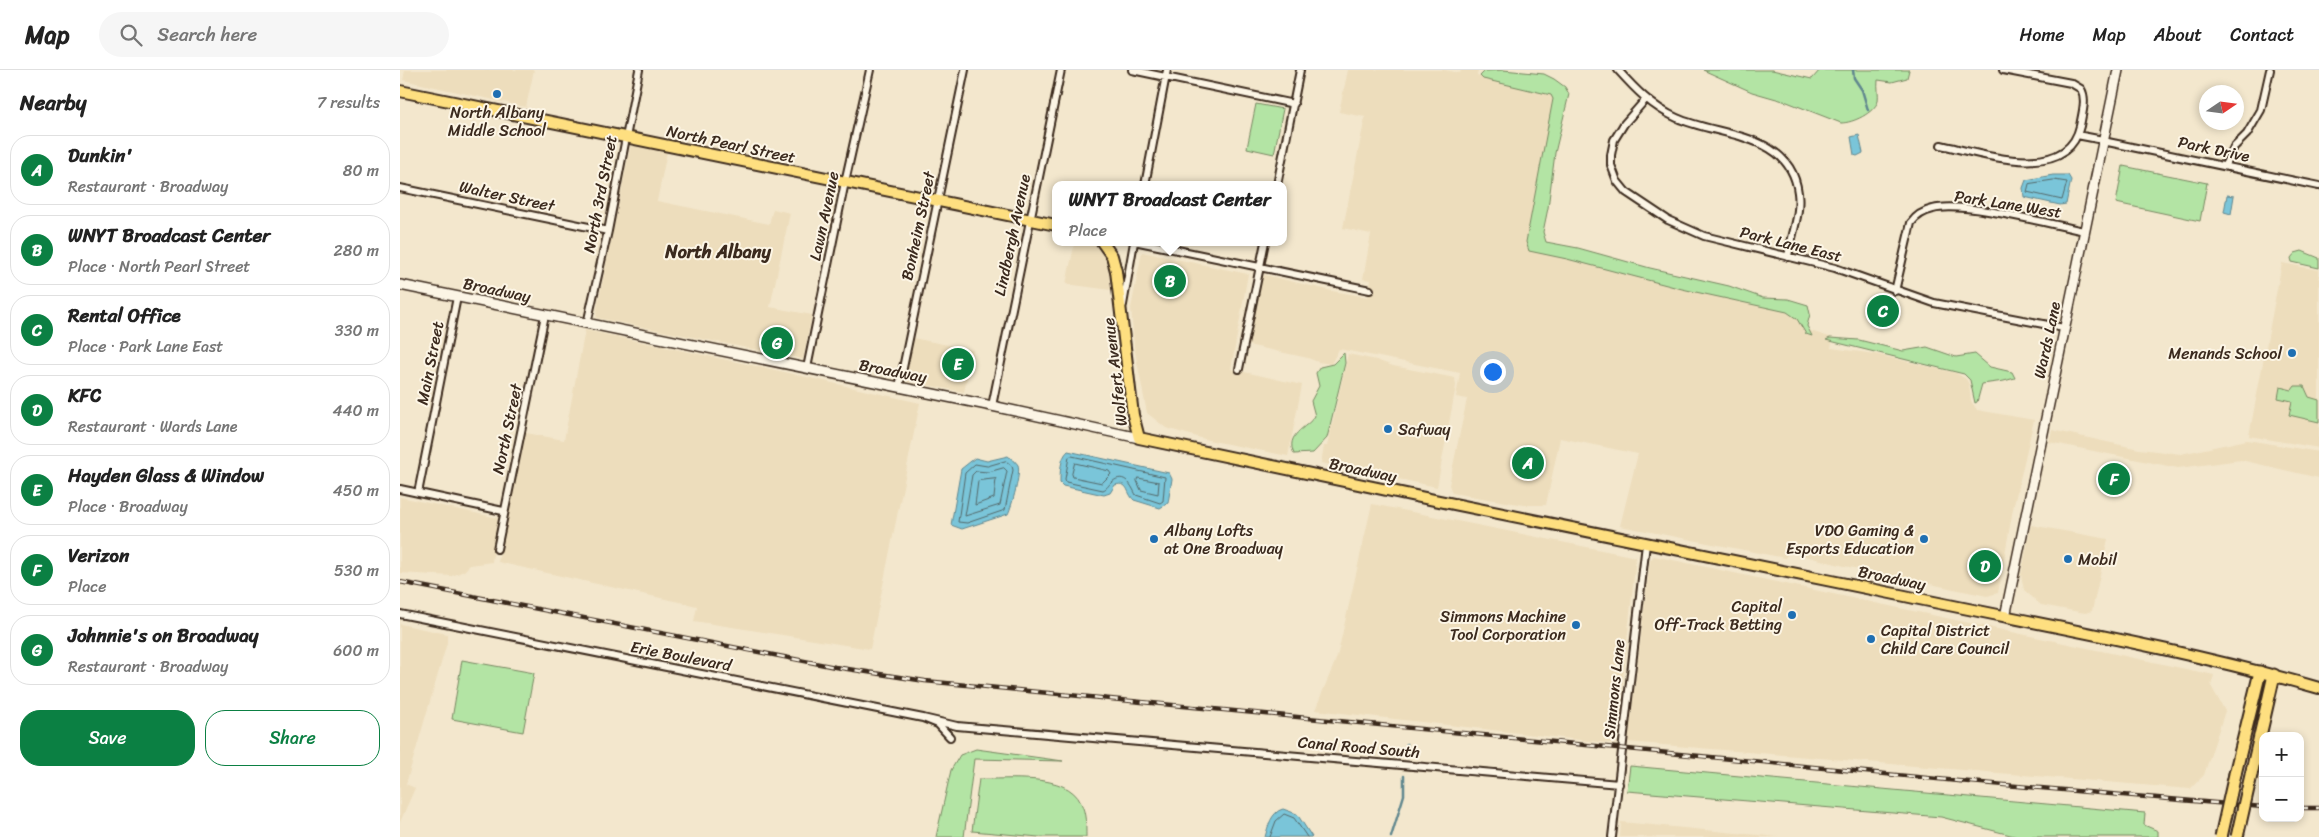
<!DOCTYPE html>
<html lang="en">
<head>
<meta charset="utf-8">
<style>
	:root { --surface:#fff; --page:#f6f6f6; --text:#222; --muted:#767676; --line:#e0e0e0; --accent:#0b8043 }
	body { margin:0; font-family:Sriracha,sans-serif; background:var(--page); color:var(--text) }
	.controls { position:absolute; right:15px; bottom:15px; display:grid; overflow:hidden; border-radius:10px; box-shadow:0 2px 8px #0003 }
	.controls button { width:45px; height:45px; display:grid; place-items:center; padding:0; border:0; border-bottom:1px solid var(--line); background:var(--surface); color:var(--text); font:25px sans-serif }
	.compass { position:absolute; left:1799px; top:15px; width:45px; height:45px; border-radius:50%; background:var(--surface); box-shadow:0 2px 8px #0003; rotate:77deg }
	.you { position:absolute; left:1092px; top:301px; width:18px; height:18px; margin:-12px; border:4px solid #fff; border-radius:50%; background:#1a73e8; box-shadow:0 0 0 8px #1a73e833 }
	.badge { display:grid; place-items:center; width:32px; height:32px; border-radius:50%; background:var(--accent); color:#fff; font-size:16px; font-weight:700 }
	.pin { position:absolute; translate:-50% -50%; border:2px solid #fff; box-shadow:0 1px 5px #0006 }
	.popup { position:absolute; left:652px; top:111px; width:235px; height:65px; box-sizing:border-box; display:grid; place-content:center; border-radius:10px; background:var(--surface); filter:drop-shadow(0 1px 4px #0005); font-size:16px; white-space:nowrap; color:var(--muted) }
	.popup b { font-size:19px; color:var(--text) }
	.popup::after { content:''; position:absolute; left:50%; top:100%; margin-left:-10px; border:10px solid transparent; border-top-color:var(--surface) }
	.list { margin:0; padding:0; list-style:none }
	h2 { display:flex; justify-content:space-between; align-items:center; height:65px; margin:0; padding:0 20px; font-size:21px }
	h2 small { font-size:16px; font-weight:400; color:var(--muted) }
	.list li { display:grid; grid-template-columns:32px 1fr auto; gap:15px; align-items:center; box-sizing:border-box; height:70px; margin:0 10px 10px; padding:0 10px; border:1px solid var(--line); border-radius:20px }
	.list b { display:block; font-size:19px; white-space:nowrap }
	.list p { margin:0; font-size:16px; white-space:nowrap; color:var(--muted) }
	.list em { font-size:16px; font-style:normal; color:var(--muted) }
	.actions { display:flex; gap:10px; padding:15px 20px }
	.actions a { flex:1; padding:11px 0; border:1px solid var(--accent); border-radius:20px; text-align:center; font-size:18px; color:var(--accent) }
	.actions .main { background:var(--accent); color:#fff }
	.icon { flex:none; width:28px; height:28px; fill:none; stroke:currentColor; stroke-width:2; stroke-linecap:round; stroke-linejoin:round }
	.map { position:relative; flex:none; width:1919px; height:767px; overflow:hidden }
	header { display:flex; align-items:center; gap:30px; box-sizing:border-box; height:70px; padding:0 25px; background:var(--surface); border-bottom:1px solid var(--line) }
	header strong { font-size:24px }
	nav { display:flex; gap:28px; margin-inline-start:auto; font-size:18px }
	.search { width:350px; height:45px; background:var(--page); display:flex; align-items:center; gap:12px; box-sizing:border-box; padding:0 18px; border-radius:28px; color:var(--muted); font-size:19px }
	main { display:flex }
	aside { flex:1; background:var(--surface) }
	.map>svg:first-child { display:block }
	.built { fill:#edddbc }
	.green { fill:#b3e4a4; stroke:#778761 }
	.water { fill:#7ac5d9; stroke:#61878e }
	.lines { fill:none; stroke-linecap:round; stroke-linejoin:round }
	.shore { stroke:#546869; stroke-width:1 }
	.stream { stroke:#61878e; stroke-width:2.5 }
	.street-casing { stroke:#3b2a1e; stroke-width:10 }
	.secondary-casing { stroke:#3b2a1e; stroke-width:12 }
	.primary-casing { stroke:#3b2a1e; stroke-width:14 }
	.highway-casing { stroke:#3b2a1e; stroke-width:15 }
	.street { stroke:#fcf5e5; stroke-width:6 }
	.secondary { stroke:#fcf5e5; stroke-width:9 }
	.primary { stroke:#fedf80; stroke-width:10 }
	.highway { stroke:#fedf80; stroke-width:11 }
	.rail-casing { stroke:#3b2a1e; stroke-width:4.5 }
	.rail { stroke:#fcf5e5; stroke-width:2.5; stroke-dasharray:8; stroke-linecap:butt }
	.highway-bridge-casing { stroke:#3b2a1e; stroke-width:15; stroke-linecap:butt }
	.highway-bridge { stroke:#fedf80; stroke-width:11 }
	.poi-dot { fill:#1f6fb2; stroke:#fcf5e5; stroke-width:2 }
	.labels { text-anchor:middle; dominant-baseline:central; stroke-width:4; stroke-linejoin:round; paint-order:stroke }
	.poi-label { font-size:16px; fill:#3b2a1e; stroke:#fcf5e5; text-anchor:end }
	.street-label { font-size:16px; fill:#3b2a1e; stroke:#fcf5e5 }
	.neighbourhood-label { font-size:18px; font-weight:bold; fill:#3b2a1e; stroke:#fcf5e5 }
</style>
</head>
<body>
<header>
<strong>Map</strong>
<div class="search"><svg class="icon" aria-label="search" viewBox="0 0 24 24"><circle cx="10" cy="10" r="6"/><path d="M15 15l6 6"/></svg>Search here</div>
<nav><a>Home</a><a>Map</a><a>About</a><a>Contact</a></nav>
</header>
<main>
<aside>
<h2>Nearby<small>7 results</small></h2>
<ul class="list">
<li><span class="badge">A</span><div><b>Dunkin'</b><p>Restaurant · Broadway</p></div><em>80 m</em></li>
<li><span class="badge">B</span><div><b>WNYT Broadcast Center</b><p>Place · North Pearl Street</p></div><em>280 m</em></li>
<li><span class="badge">C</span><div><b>Rental Office</b><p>Place · Park Lane East</p></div><em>330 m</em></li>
<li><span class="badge">D</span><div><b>KFC</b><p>Restaurant · Wards Lane</p></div><em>440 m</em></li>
<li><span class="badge">E</span><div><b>Hayden Glass &amp; Window</b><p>Place · Broadway</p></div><em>450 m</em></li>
<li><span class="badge">F</span><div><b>Verizon</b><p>Place</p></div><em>530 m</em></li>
<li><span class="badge">G</span><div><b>Johnnie's on Broadway</b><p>Restaurant · Broadway</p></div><em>600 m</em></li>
</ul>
<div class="actions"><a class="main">Save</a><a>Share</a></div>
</aside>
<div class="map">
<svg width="1919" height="767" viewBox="0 0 1919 767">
	<rect width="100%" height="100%" fill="#f3e7cd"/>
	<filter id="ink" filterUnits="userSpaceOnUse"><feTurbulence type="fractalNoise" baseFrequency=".02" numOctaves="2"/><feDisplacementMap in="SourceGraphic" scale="10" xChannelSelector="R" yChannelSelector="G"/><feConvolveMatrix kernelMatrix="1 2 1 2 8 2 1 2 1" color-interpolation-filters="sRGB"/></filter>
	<g filter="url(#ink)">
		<path class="built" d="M5 0H134L126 37 3 10Z
			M948 0H1044L1060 3 1061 0H1078L1077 6 1158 21 1134 176 1407 245 1404 259 1433 268 1431 278 1475 284 1556 303 1566 309 1569 314 1571 331 1577 340 1634 350 1613 439 1598 523 1587 526 1440 495 1389 482 1385 488 1220 456 1238 384 1160 368 1146 435H1124L1052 423 1049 415 1067 329 1056 327 1060 303 939 279 931 294 918 292 908 288 848 275 862 207 865 205 932 221 968 227 971 210 963 209 971 164 943 158 965 47 939 42Z
			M231 74 267 82 257 131 369 154 373 139 390 143 370 237 412 245 403 289 197 248 196 243Z
			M675 172H692L699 177 709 196 711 220 666 214Z
			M742 182 848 204 831 299 902 315 888 386 808 370 766 358 747 343 734 276 731 238Z
			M1882 193 1919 200V378L1849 366Z
			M185 260 380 301 520 333 470 579 294 551 297 536 98 492 126 363 164 370Z
			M513 268 573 280 564 322 505 311Z
			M948 284 976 290 993 296 1055 308 1056 316 1037 417 921 393 924 376H927Z
			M1652 360 1739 379 1781 384 1847 370 1919 382V408L1841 390 1778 398 1649 372Z
			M0 427 98 448 92 492 70 495 64 501 52 506 0 503Z
			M972 434 1236 487 1216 674 915 640 937 587Z
			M1631 455 1708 469 1692 541 1685 543 1641 535 1624 520 1621 505Z
			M1254 486 1814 605 1811 616 1825 641 1804 705 1790 719 1228 672 1250 490Z
			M0 554 47 564V573L6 714 15 718 0 752Z
			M1221 752 1378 767H1220Z"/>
		<path class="green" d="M1103 0 1144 4 1154 9 1165 17 1169 24 1155 83 1148 138 1143 162 1146 172 1178 178 1250 198 1329 216 1363 228 1388 229 1408 235 1410 244 1407 256 1412 266 1406 264 1397 249 1387 242 1282 219 1167 189 1129 181 1126 172 1153 29 1151 25 1083 9 1080 6 1085 1Z
			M1303 0H1372L1412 9 1420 0H1509L1507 8 1492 12 1478 10C1477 17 1479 24 1478 31 1474 43 1453 53 1441 53L1387 32 1352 22Z
			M856 34 883 39 874 84 847 78Z
			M1723 96 1807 113 1800 151 1716 133Z
			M1902 181 1919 188V198L1892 192 1891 188 1895 183Z
			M1430 268 1459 270 1503 281 1527 277 1556 287 1575 284 1590 297 1612 302 1615 308 1604 311 1582 314 1577 332 1575 333 1570 310 1564 304 1426 270Z
			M944 283 945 293 927 368 913 383 894 384C885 364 906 359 915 346L911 331 919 316 916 303 920 297 933 294Z
			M1895 316H1904L1909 327 1919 330V352L1889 345 1892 331 1878 328 1880 317 1892 320Z
			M62 590 134 603 123 662 52 649Z
			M576 679 663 691 574 689 564 767H536L551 700 560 685Z
			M1230 696 1745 743 1744 755 1758 761V767H1618L1541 747 1227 721Z
			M579 709C607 710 667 702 681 733 686 743 686 755 686 767H639L572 761Z"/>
		<path class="water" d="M1459 65 1463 83 1457 86 1454 85 1451 67Z
			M1653 105H1668L1671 110 1666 134 1660 135 1624 127 1623 118 1626 110Z
			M1827 125 1834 126 1831 144 1824 142Z
			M668 381 769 403 772 409 768 433 760 438 734 430C726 423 729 411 715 415L710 423 704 425 663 416 660 413C660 403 660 388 668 381Z
			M608 386C611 389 616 391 618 395 621 403 612 436 608 444L562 459 551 455 561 399 575 388 587 391Z
			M883 739 897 744 912 767H865C868 757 871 742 883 739Z"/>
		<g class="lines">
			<path class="shore" d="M1654 110 1667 112 1662 130 1627 122 1629 114Z
				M672 386 765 407 763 431 760 433 736 425C732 417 725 401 712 412 708 415 708 418 703 420L666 412 665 409 669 387Z
				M606 391 612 396 613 400 605 440 567 453 558 452 565 403 575 394 587 396Z
				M675 393 709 401 711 404 702 413 673 407 672 404Z
				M604 398 607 401 600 435 565 446 572 405 576 401 588 402Z
				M738 408 759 412 758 424 741 420 737 411Z
				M596 409 594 428 575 435 578 411Z
				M870 767 876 751 884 744 894 748 907 767"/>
			<path class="stream" d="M1453 0 1454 8 1462 20 1468 40
				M1007 674 1008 683
				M991 767 1004 725V706"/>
			<g class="street-casing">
				<path id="street" d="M732 0 894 34
					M1218 0C1235 19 1252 37 1277 48 1319 67 1391 62 1398 123 1401 145 1391 165 1388 187
					M1246 29 1224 54 1214 70 1211 85V95L1217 111 1226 122 1268 150 1304 166 1435 198 1534 233 1664 258
					M1677 65 1703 70
					M1703 71 1919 116
					M1541 75C1580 83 1667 114 1680 56 1682 44 1687 29 1681 19L1671 13 1603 0
					M1825 95 1834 77 1847 64 1861 40 1870 0
					M745 115 767 0
					M877 115 900 0
					M0 118 208 161
					M739 172 970 220
					M1495 221 1511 153C1516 146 1524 141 1533 139 1563 131 1650 154 1684 161
					M723 235 734 172
					M187 254 208 161 239 0
					M407 298 445 112 470 0
					M839 299 865 172
					M499 317 565 0
					M592 336 661 0
					M0 419 103 441
					M18 423 57 227
					M97 479 145 245
					M0 544 523 648 538 654 550 667
					M523 648 557 656 1219 714
					M1212 767 1246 474"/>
			</g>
			<g class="secondary-casing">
				<path id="secondary" d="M0 215 592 336 739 368
					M1605 547 1718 0"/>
			</g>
			<g class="primary-casing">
				<path id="primary" d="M0 21 656 155
					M702 172 712 186 716 201 733 345 739 368C994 423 1249 473 1505 526 1643 555 1783 579 1919 618"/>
			</g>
			<g class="highway-casing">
				<path id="highway" d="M1835 704 1860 602
					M1851 705 1874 605"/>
			</g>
			<use href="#street" class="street"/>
			<use href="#secondary" class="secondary"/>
			<use href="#primary" class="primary"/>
			<use href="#highway" class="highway"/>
			<g class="rail-casing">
				<path id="rail" d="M0 512 435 597 525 611 1558 711 1863 737
					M1900 738H1919"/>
			</g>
			<use href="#rail" class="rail"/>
			<g class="highway-bridge-casing">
				<path id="highway-bridge" d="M1821 767 1835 704
					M1837 767 1851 705"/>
			</g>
			<use href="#highway-bridge" class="highway-bridge"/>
		</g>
	</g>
	<g class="poi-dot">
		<circle cx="97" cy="24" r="5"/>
		<circle cx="1892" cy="283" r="5"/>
		<circle cx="988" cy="359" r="5"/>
		<circle cx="754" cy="469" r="5"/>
		<circle cx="1524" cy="469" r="5"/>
		<circle cx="1668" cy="489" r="5"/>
		<circle cx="1392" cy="545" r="5"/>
		<circle cx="1176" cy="555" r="5"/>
		<circle cx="1471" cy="569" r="5"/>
	</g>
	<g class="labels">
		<g class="poi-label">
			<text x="97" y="42" text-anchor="middle">North Albany<tspan x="97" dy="18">Middle School</tspan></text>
			<text x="1882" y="283">Menands School</text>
			<text x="998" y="359" text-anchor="start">Safway</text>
			<text x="764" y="460" text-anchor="start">Albany Lofts<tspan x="764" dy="18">at One Broadway</tspan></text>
			<text x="1514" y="460">VDO Gaming &amp;<tspan x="1514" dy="18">Esports Education</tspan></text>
			<text x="1678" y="489" text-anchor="start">Mobil</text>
			<text x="1382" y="536">Capital<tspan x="1382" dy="18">Off-Track Betting</tspan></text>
			<text x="1166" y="546">Simmons Machine<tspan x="1166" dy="18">Tool Corporation</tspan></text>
			<text x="1481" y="560" text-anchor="start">Capital District<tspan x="1481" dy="18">Child Care Council</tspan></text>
		</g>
		<g class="street-label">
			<text transform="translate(331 74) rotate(12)">North Pearl Street</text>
			<text transform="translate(1814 79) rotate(12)">Park Drive</text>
			<text transform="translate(200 124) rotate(-79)">North 3rd Street</text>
			<text transform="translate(107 126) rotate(12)">Walter Street</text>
			<text transform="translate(1608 134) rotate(9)">Park Lane West</text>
			<text transform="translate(424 146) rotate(-78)">Lawn Avenue</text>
			<text transform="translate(518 156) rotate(-78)">Bonheim Street</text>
			<text transform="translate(612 165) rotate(-78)">Lindbergh Avenue</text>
			<text transform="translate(1391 174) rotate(14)">Park Lane East</text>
			<text transform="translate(97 220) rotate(12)">Broadway</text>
			<text transform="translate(1647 270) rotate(-78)">Wards Lane</text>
			<text transform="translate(30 293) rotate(-79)">Main Street</text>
			<text transform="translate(493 301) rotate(11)">Broadway</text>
			<text transform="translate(715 302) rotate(-97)">Wolfert Avenue</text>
			<text transform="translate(107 359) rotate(-78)">North Street</text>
			<text transform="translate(963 400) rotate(12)">Broadway</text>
			<text transform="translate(1492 508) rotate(12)">Broadway</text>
			<text transform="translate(281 586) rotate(11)">Erie Boulevard</text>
			<text transform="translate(1214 619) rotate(-84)">Simmons Lane</text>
			<text transform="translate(959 677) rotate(5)">Canal Road South</text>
		</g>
		<g class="neighbourhood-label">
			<text x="318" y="182">North Albany</text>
		</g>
	</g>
</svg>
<div class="controls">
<button>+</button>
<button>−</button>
</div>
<svg class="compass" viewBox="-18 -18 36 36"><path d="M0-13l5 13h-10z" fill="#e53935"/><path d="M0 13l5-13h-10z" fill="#767676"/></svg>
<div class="you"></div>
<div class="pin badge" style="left:1128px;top:393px">A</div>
<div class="pin badge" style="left:770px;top:211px">B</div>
<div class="popup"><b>WNYT Broadcast Center</b>Place</div>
<div class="pin badge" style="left:1483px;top:241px">C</div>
<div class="pin badge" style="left:1585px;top:496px">D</div>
<div class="pin badge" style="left:558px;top:294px">E</div>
<div class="pin badge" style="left:1714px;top:409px">F</div>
<div class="pin badge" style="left:377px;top:273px">G</div>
</div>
</main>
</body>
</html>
